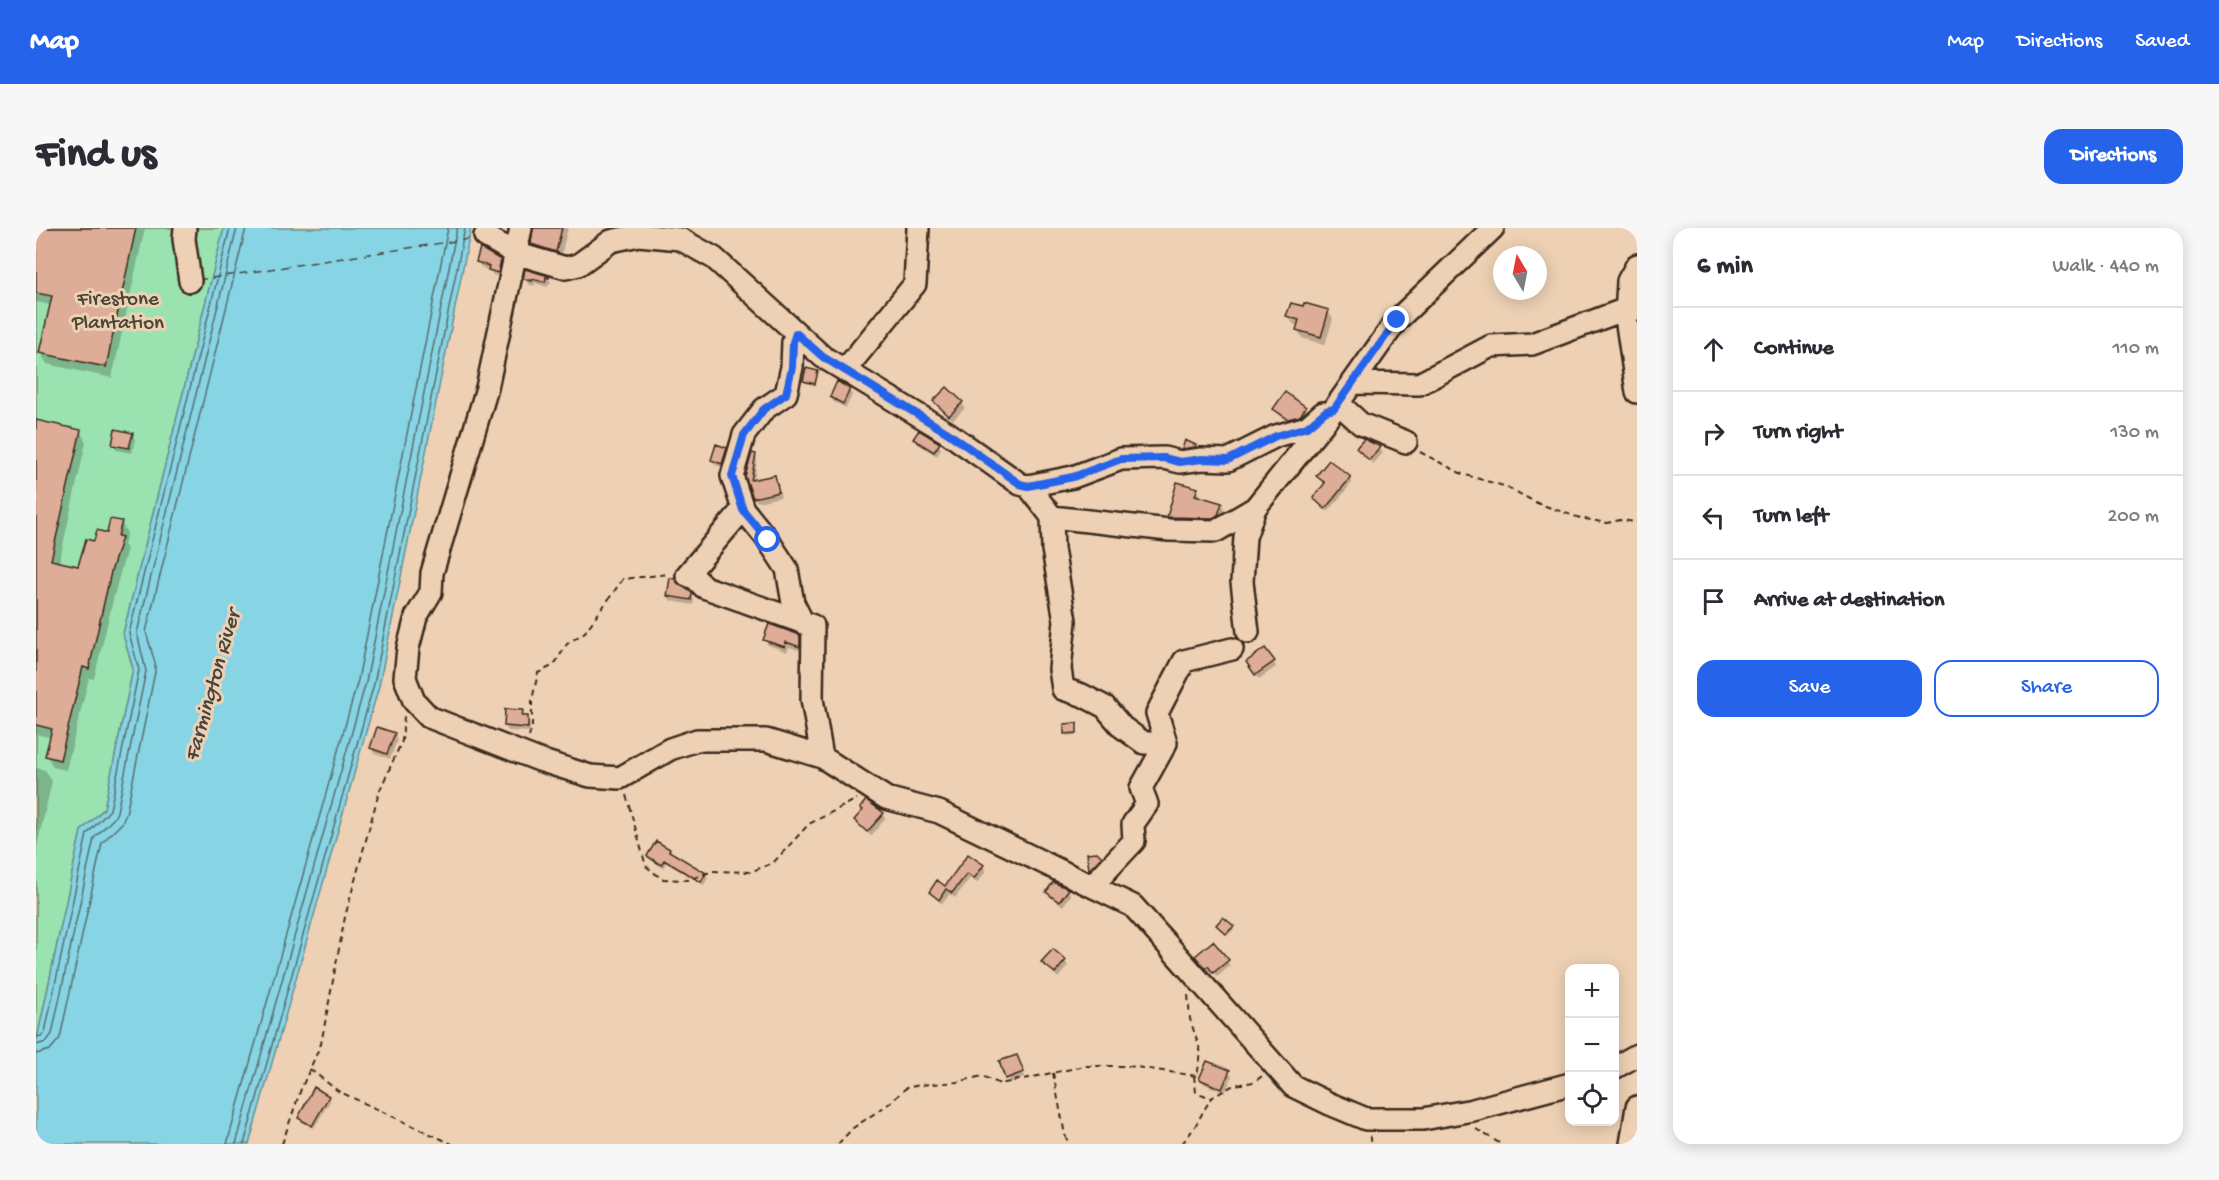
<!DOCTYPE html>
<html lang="en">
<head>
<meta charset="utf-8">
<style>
	:root { --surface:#fff; --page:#f7f7f7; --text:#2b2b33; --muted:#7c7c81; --line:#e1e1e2; --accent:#2563eb }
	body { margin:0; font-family:"Gochi Hand",sans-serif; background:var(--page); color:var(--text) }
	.controls { position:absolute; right:18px; bottom:18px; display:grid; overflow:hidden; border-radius:12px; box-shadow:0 3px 15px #0003 }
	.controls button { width:54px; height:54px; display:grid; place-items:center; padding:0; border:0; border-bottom:2px solid var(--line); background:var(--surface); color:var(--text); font:30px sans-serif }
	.compass { position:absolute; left:1457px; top:18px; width:54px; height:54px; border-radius:50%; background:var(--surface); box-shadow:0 3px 15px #0003; rotate:350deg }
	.stop { position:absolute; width:18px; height:18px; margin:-14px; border:4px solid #2563eb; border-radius:50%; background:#fff }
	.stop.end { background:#2563eb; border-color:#fff; box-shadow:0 2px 6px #0008 }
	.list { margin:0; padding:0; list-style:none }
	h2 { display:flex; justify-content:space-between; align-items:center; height:78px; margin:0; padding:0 24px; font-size:26px }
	h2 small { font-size:20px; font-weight:400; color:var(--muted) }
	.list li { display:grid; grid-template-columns:39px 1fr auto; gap:18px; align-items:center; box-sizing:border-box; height:84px; padding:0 24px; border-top:2px solid var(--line) }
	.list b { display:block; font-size:22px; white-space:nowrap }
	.list em { font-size:20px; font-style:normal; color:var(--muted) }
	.actions { display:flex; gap:12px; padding:18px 24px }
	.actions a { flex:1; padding:14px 0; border:2px solid var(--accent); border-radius:18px; text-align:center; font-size:21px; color:var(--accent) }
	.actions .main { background:var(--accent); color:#fff }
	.icon { flex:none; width:33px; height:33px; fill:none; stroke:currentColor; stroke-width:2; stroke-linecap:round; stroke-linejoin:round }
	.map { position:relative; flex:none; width:1601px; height:916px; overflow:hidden; border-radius:18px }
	header { display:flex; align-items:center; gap:36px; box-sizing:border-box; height:84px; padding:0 30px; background:var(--accent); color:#fff }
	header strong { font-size:28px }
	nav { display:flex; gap:33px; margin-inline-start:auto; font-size:21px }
	.intro { display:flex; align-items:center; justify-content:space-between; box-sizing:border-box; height:144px; padding:0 36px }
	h1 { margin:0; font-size:42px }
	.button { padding:15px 27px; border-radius:18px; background:var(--accent); color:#fff; font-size:21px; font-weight:700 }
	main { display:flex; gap:36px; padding:0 36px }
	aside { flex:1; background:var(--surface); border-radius:18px; box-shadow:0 3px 15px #0003 }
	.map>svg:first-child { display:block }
	.green { fill:#9ae2b0; stroke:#6a8667; stroke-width:1.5 }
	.water { fill:#86d4e4; stroke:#689095; stroke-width:1.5 }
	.shadow { fill:#0003 }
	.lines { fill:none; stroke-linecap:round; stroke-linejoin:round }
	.shore { stroke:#596e6d; stroke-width:1.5 }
	.ferry { stroke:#46443c; stroke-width:1.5; stroke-dasharray:8 6; stroke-linecap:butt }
	.building { fill:#dead97; stroke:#3b2a1e; stroke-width:1.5 }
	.minor-casing { stroke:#3b2a1e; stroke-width:26 }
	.path { stroke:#3b2a1e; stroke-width:2; stroke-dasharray:6 4.5; stroke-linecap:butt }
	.minor { stroke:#eed1b4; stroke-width:21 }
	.route { stroke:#2563eb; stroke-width:8 }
	.labels { text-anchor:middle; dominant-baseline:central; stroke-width:6; stroke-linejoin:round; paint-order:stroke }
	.park-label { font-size:21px; fill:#494634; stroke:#eed1b4 }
	.water-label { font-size:22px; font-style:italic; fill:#46443c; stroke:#eed1b4 }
</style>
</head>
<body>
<header>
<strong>Map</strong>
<nav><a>Map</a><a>Directions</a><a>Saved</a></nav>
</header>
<div class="intro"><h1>Find us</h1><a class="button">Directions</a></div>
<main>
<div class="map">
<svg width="1601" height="916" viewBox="0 0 1601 916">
	<rect width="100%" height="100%" fill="#eed1b4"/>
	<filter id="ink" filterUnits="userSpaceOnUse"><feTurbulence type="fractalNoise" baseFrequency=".0167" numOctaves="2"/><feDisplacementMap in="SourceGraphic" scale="12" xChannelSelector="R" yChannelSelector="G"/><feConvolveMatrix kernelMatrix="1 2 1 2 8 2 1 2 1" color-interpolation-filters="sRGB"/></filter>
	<g filter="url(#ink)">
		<path class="green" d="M0 0H188L87 406 97 441 68 581 45 603 0 816Z"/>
		<path class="water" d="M188 0H435L343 458 213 916H0V816L45 603 68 581 97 441 87 406Z"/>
		<path class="shadow" d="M0 0H109L76 150 11 136 5 125 15 77 0 74Z
			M499 0H532L524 31 501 24 496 16Z
			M464 33 467 38 466 44 455 41V44L445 39 442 34Z
			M490 43 512 50 515 54 511 59 499 55 498 58 492 56 489 51Z
			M455 44 465 47V49L457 47Z
			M1292 83 1297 91 1289 117 1266 110 1262 102 1263 98 1257 96 1252 88Z
			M781 145 780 157 769 155 768 153Z
			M813 162 816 167 810 180 798 174 795 169Z
			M899 173 926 175 929 180 917 192Z
			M1269 180 1272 185 1266 193 1256 196 1242 186 1239 181Z
			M0 193 44 203 50 214 23 335 43 340 85 294 91 305 88 317 91 321 81 356 58 451 53 450 30 542 17 539 11 528 16 510 0 506Z
			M96 206 99 212 96 225 81 222 78 217Z
			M879 211 902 216 905 221 901 228 882 216Z
			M1150 214 1159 218 1160 221 1148 222Z
			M1322 220H1344L1347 225 1337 236Z
			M690 221 693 226 689 240 679 237 676 232Z
			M719 227 721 232 718 253 739 248 745 269 721 274 711 248Z
			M1281 248 1314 250 1316 255 1292 284 1278 270 1290 257Z
			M1161 261 1165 269 1185 276 1190 284 1186 295 1137 297 1132 288Z
			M655 366 658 372 657 377 635 373 632 368Z
			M763 408 766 414V423L753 419 751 424 732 417 729 412Z
			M1238 434 1240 439 1223 451 1214 439Z
			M486 483 494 495V504L472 503 469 498Z
			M1040 496 1042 507 1031 508 1029 497Z
			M358 506 361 512 354 531 338 525 335 520Z
			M0 540 9 542 16 553 0 623Z
			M847 586 849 591 835 608 820 593Z
			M621 615 633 622 635 626 669 646 672 650 668 657 630 635 627 640 615 632 613 628Z
			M1052 626 1066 632 1055 643 1054 642Z
			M932 628 947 638 950 643 941 655 934 650 919 670 914 666 906 676 894 664 910 660Z
			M1018 655 1032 662 1035 667 1027 678 1014 669 1012 664Z
			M1183 699H1196L1198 701 1192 707Z
			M1161 729 1191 733 1194 738 1181 749 1176 742 1173 744Z
			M1029 733 1032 738 1022 750 1007 734Z
			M983 833 989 849 974 855 971 850Z
			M1193 844 1196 849 1189 865 1168 856 1165 851Z
			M278 861 292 869 294 873 278 900 266 894 264 890Z"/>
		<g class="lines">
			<path class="shore" d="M0 809 5 808 9 804 51 606 74 582 103 442 93 405 194 0
				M0 817 10 814 16 806 58 610 78 590 81 584 110 443 101 405 201 0
				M0 826 14 822 24 810 66 615 86 595 90 586 119 444V435L110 404 210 0
				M191 916 322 452 412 0
				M200 916 330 454 421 0
				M208 916 338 456 429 0"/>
			<path class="ferry" d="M162 52 439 10"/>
		</g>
		<path class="building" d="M0 0H100L70 139 3 125 16 68 0 65Z
			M497 0H526L520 24 495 16Z
			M444 20 465 32 462 45 452 42 453 38 440 34Z
			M489 41 513 48V50L510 49 509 54 496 51V53L487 51Z
			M1255 75 1267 78 1268 75 1293 82 1285 109 1260 102 1263 92 1250 88Z
			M770 140 782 143 779 156 767 153Z
			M801 153 814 161 807 176 794 169Z
			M911 159 927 174 913 188 897 173Z
			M1249 164 1270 179 1264 188 1252 191 1237 181Z
			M0 192 45 202 15 332 42 338 50 311 58 313 61 302 71 305 74 291 86 293 82 308 86 309 75 344 53 441 47 439 24 532 9 528 16 501 0 497Z
			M79 201 97 205 93 220 76 217Z
			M883 202 904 215 898 224 877 211Z
			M1328 211 1345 219 1333 232 1320 220Z
			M1149 212 1160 217 1159 219 1146 221Z
			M680 216 691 220 686 236 675 232Z
			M716 225 720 226 715 252 739 247 743 264 717 270 709 248Z
			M1293 232 1315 249 1289 281 1277 270 1289 255 1280 248Z
			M1141 254 1162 260 1159 267 1186 275 1182 287 1177 290 1131 289Z
			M634 350 639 351 642 355 656 365 655 372 631 368Z
			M733 396 764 407V419L750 414 749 419 727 412Z
			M1229 420 1239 433 1219 447 1210 434Z
			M469 481 487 482 486 488H492V500L468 498Z
			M1041 495V505L1028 506V496Z
			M341 499 359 505 351 526 334 520Z
			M830 572 848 585 831 604 818 592 827 582 824 580Z
			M620 613 634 621 633 623 670 645 665 654 628 632 625 637 611 628Z
			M1061 624 1066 629 1053 642 1051 625Z
			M932 626 948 637 938 651 931 646 916 665 910 661 903 672 893 664 901 652 909 658Z
			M1017 654 1033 661 1023 674 1010 664Z
			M1187 689 1198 698 1190 706 1180 697Z
			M1177 713 1193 732 1177 745 1172 738 1169 740 1159 728Z
			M1017 721 1030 732 1019 745 1005 734Z
			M981 827 988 844 969 851 963 833Z
			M1171 833 1194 842 1186 861 1163 851Z
			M278 859 293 868 276 898 262 890Z"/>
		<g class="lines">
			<g class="minor-casing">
				<path id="minor" d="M149 0 148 11 154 53
					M485 0 451 160 396 345 395 364 380 389 372 420 369 450 378 473 393 489 503 532 554 548 584 550 634 521 661 512H730L786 529 850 570 903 584 1097 678 1257 858 1294 876 1330 891H1387L1437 882 1534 856
					M449 8 479 25 530 40 542 37 575 13 603 7 644 11 678 30 787 129 912 205 984 256 992 258 1016 289 1133 302 1180 303 1219 280
					M1601 37 1592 53 1590 89 1601 164
					M760 105 757 114 756 139 750 166 728 181 708 207 696 248 707 281 651 347 660 351 668 359 777 398 776 471 786 529
					M809 142 879 56 882 0
					M1317 155 1383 156 1455 118 1496 116 1590 81H1601
					M1302 175 1325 196 1370 214
					M992 258 1037 249 1085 231 1128 230 1144 234 1166 231 1192 232 1240 208 1271 199 1287 185
					M707 281 732 312 751 341 757 375 767 395
					M1016 289 1017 321 1029 393 1024 441 1027 461 1046 467 1069 479 1086 499 1108 515H1130
					M1212 404 1206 354 1209 309 1219 280 1291 191 1361 92 1457 0
					M1056 658 1098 613 1097 596 1111 576 1105 560 1130 515 1121 485 1148 433 1196 421
					M1578 840 1601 827
					M1595 916 1601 879"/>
			</g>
			<path class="path" d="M1384 224 1426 246 1471 259 1501 275 1544 290 1571 295 1584 292 1601 294
				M493 509 496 499V472L502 445 518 437 531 416 549 404 587 351 633 346
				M590 567 610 638 626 651 652 652 677 643 714 644 737 635 773 596 821 571
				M274 841 302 863 416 916
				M1017 845 1029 907 1033 916
				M1158 848 1160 864 1175 870
				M1440 901 1465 916
				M1334 908 1336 916
				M246 916 265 861 285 816 309 689 343 564 366 513 368 488
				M802 916 817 900 854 875 870 860 884 857 921 854 946 848 964 856 1049 838H1093L1161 848 1165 825 1154 791 1152 767
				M1146 916 1158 900 1175 870 1198 857 1218 854 1226 848"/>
			<use href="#minor" class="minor"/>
		</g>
	</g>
	<g class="lines" filter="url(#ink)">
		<path class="route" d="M732 312 707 282 696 248 708 207 728 181 750 166 756 139 757 114 760 105 787 129 912 205 984 256 992 258 1037 249 1085 231 1128 230 1144 234 1166 231 1192 232 1240 208 1271 199 1290 183 1298 181 1361 92"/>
	</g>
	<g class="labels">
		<g class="park-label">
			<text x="82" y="72">Firestone<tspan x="82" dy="24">Plantation</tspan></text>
		</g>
		<g class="water-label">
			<text transform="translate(178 458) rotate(-74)">Farmington River</text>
		</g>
	</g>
</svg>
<div class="controls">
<button>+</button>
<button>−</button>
<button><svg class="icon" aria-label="locate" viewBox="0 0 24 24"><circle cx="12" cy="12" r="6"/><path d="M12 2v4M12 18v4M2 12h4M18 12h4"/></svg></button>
</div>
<svg class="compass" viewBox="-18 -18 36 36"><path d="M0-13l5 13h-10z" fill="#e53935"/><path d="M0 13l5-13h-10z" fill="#7c7c81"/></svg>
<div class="stop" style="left:732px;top:312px"></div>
<div class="stop end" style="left:1361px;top:92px"></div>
</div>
<aside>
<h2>6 min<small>Walk · 440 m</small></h2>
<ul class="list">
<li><svg class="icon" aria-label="ahead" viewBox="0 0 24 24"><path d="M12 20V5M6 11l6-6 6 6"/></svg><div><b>Continue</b></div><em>110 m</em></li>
<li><svg class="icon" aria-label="right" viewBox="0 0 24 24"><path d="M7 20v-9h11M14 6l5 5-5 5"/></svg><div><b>Turn right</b></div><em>130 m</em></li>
<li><svg class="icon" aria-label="left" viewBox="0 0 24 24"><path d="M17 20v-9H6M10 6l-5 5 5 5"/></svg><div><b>Turn left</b></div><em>200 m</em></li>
<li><svg class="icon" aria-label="arrive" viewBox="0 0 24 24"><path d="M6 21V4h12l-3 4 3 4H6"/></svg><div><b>Arrive at destination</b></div></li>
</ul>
<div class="actions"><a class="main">Save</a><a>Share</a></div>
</aside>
</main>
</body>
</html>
